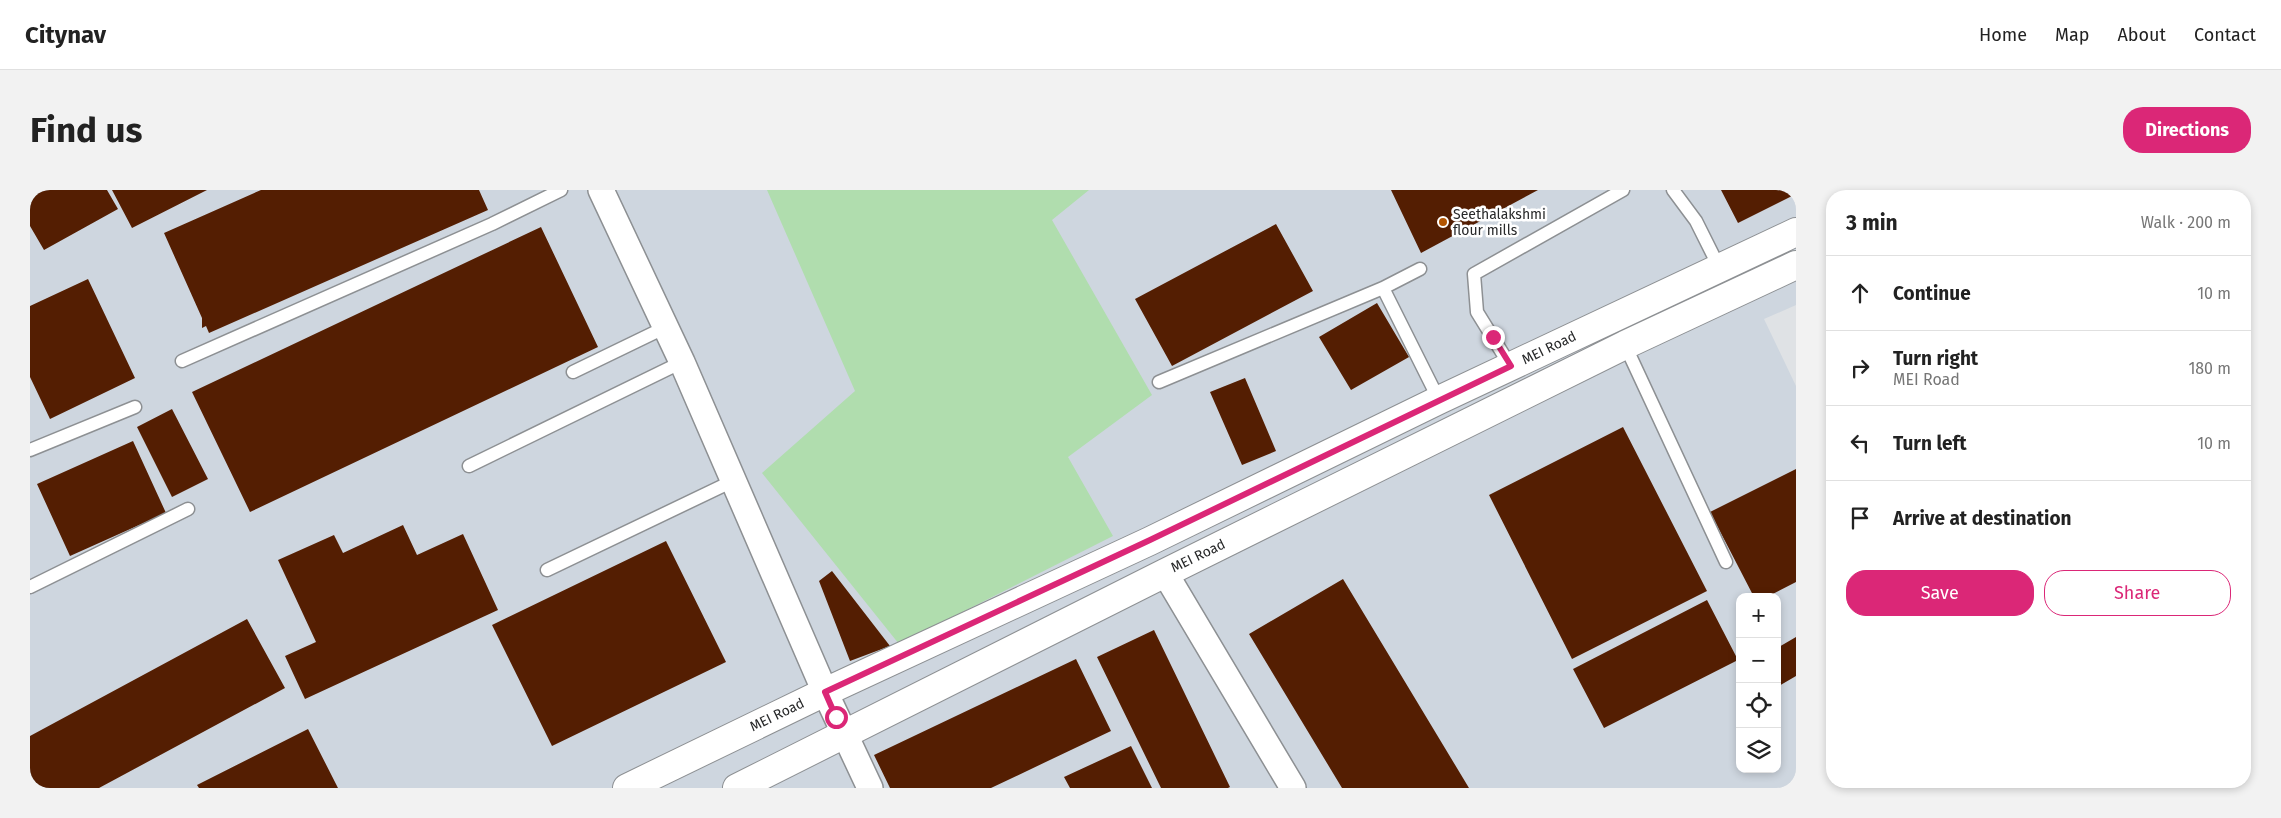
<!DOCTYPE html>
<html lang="en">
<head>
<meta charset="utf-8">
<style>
	:root { --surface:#fff; --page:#f2f2f2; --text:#222; --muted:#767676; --line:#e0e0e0; --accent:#db2777 }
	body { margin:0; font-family:"Fira Sans",sans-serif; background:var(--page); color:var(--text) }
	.controls { position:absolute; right:15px; bottom:15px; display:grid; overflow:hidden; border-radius:10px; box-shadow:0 2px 8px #0003 }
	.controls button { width:45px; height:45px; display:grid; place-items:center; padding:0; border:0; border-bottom:1px solid var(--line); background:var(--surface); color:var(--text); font:25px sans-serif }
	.stop { position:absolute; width:15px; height:15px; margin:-11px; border:4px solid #db2777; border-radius:50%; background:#fff }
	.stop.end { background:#db2777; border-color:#fff; box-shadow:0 1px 5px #0008 }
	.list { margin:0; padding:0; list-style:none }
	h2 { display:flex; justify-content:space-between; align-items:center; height:65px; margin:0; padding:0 20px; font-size:21px }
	h2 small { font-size:16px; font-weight:400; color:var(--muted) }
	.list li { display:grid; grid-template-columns:32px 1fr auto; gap:15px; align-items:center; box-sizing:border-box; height:75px; padding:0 20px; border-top:1px solid var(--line) }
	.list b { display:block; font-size:19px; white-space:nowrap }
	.list p { margin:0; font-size:16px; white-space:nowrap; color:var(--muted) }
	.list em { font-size:16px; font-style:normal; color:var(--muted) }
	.actions { display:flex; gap:10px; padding:15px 20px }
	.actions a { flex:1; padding:11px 0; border:1px solid var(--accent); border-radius:20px; text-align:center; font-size:18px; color:var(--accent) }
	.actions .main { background:var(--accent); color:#fff }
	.icon { flex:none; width:28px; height:28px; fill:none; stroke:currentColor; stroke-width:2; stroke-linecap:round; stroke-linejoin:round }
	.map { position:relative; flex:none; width:1766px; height:598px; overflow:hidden; border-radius:20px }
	header { display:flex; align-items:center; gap:30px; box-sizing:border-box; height:70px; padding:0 25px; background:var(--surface); border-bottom:1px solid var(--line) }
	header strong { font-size:24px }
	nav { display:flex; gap:28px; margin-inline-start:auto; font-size:18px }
	.intro { display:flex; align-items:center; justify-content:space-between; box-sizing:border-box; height:120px; padding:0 30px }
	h1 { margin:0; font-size:35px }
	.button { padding:12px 22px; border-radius:20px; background:var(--accent); color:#fff; font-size:18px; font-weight:700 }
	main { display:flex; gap:30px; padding:0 30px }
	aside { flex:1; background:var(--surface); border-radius:20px; box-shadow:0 2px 8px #0003 }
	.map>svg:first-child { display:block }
	.built { fill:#ced6df; fill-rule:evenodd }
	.green { fill:#b0ddae }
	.building { fill:#541e02 }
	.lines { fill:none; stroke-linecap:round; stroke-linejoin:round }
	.lane-casing { stroke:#8d9093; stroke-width:15 }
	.street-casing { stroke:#8d9093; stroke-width:28 }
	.secondary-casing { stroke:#8d9093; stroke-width:30 }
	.lane { stroke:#fff; stroke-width:12 }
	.street { stroke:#fff; stroke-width:25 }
	.secondary { stroke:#fff; stroke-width:28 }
	.route { stroke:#db2777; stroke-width:6 }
	.poi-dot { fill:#b35502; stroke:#fff; stroke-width:2 }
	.labels { text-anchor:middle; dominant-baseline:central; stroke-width:5; stroke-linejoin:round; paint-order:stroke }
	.poi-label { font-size:14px; fill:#272829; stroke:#fff; text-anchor:start }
	.street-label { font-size:14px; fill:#272829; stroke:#fff }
</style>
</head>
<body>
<header>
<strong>Citynav</strong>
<nav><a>Home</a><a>Map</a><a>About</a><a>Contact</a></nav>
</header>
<div class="intro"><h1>Find us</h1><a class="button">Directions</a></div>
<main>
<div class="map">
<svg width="1766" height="598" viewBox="0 0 1766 598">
	<rect width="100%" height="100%" fill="#dfe2e5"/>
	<path class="built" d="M0 0H1766V115L1734 129 1766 196V598H0ZM1710 407H1747V579H1710Z"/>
	<path class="green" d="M737 0H1059L1022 30 1122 205 1038 267 1083 346 869 454 732 283 825 201Z"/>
	<path class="building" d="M0 0H77L88 19 14 60 0 36Z
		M82 0H177L102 38Z
		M231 0H449L458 20 179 143 176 136 172 138V128L134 43Z
		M1361 0H1508L1391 63Z
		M1691 0H1766V4L1708 33Z
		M1246 34 1283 101 1142 176 1105 109Z
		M511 37 568 157 220 322 162 202Z
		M58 89 105 188 20 229 0 187V116Z
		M1347 113 1379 167 1321 200 1289 147Z
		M1215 188 1246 261 1212 275 1180 202Z
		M142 219 178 289 142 307 107 237Z
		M1593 237 1677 401 1542 469 1459 305Z
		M103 251 136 323 40 366 7 294Z
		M1766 279V392L1737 407H1724L1680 322Z
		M373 335 387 365 433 344 468 420 275 509 255 466 286 452 248 370 304 345 313 363Z
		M636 351 696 472 522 556 462 435Z
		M802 381 860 456 820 471 789 391Z
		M1313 389 1439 598H1312L1219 444Z
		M1677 410 1708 470 1574 538 1543 479Z
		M217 429 255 498 69 598H0V546Z
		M1124 440 1200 597 1198 598H1131L1067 467Z
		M1766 447V486L1747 497V458Z
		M1046 469 1081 541 961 598H860L844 565Z
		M278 539 308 598H169L167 595Z
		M1101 556 1122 598H1040L1034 587Z"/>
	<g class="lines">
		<g class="lane-casing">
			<path id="lane" d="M1643 0 1666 31 1690 79
				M1353 98 1409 210
				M1595 155 1696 372
				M152 171 462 34 531 0
				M1481 177 1447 122 1444 84 1593 0
				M543 182 636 137
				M1129 192 1353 98 1390 79
				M0 260 105 217
				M439 276 652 172
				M517 380 705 290
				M0 397 158 319"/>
		</g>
		<g class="street-casing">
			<path id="street" d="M571 0 652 172 795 502 840 598
				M1135 383 1263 598"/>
		</g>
		<g class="secondary-casing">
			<path id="secondary" d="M597 598 795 502 1120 351 1409 210 1766 42
				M707 598 1135 383 1595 155 1766 75"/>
		</g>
		<use href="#lane" class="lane"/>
		<use href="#street" class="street"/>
		<use href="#secondary" class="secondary"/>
	</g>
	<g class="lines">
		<path class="route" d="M806 527 795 502 1120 350 1481 176 1463 147"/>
	</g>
	<circle class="poi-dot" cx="1413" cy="32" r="5"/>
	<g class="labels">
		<g class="poi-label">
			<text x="1423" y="24">Seethalakshmi<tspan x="1423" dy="16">flour mills</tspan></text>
		</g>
		<g class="street-label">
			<text transform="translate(1519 158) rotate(-26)">MEI Road</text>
			<text transform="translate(1168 366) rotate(-26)">MEI Road</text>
			<text transform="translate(747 525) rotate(-26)">MEI Road</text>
		</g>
	</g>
</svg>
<div class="controls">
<button>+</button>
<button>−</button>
<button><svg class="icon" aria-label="locate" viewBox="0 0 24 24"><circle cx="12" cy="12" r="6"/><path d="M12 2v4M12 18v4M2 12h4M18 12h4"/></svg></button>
<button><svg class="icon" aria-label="layers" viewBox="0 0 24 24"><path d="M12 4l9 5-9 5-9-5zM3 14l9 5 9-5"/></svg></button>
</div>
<div class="stop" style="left:806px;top:527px"></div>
<div class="stop end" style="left:1463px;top:147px"></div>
</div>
<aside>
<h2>3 min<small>Walk · 200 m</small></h2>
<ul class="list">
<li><svg class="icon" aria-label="ahead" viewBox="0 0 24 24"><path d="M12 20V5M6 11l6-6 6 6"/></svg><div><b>Continue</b></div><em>10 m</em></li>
<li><svg class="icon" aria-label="right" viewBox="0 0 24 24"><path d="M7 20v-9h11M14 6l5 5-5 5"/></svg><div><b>Turn right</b><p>MEI Road</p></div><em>180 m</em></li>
<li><svg class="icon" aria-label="left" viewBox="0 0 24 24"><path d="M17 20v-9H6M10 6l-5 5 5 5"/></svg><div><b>Turn left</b></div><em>10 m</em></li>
<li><svg class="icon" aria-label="arrive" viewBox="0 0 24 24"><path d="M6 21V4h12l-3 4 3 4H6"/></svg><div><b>Arrive at destination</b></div></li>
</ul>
<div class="actions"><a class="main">Save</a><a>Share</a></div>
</aside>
</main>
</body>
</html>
